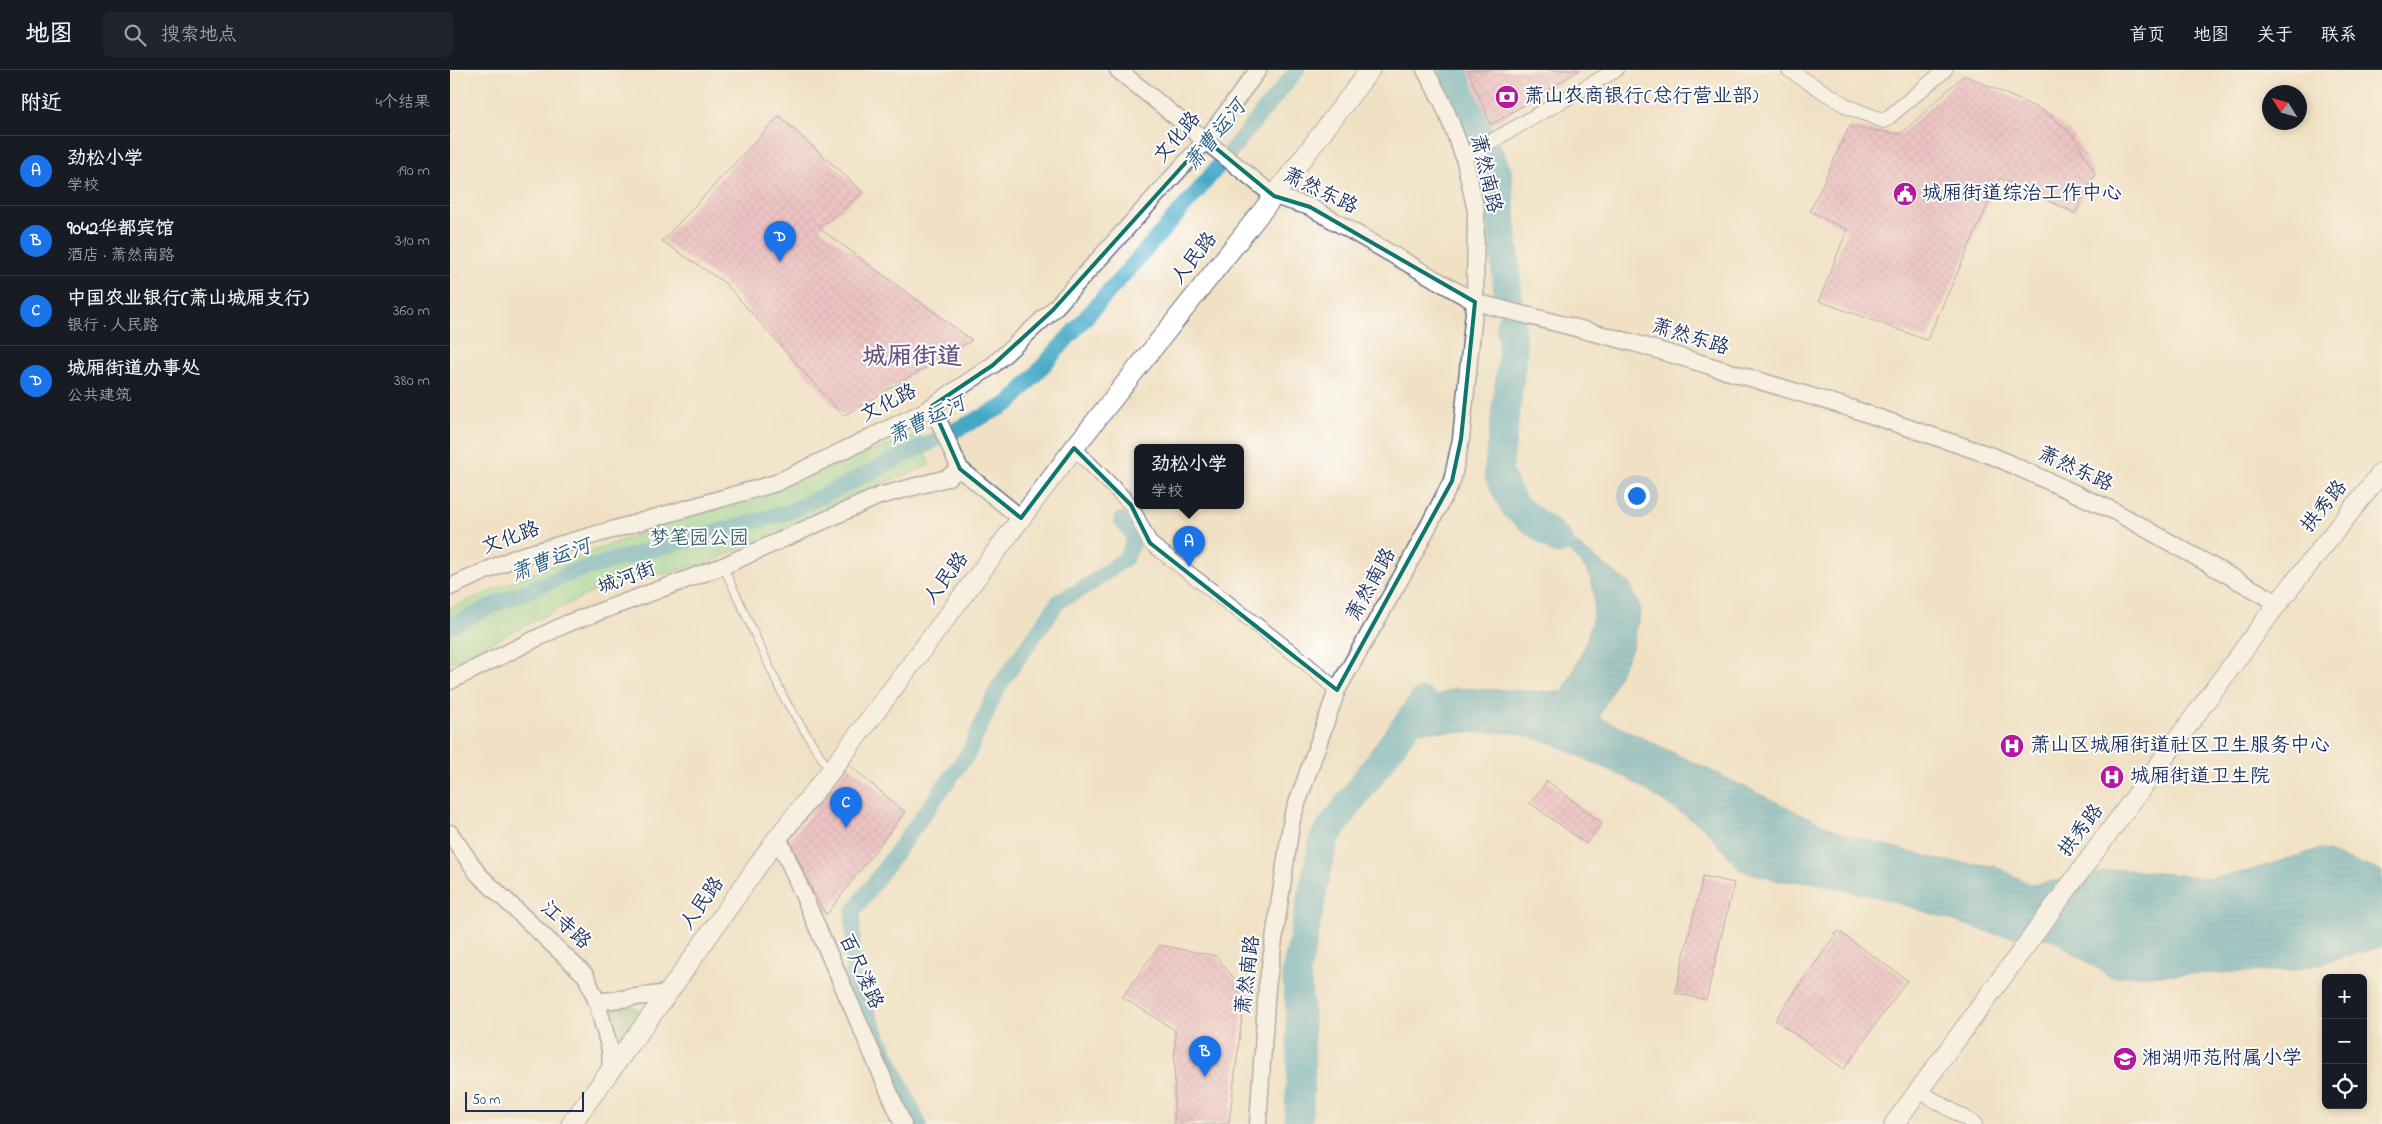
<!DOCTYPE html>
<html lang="zh">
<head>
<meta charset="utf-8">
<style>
	:root { --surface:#171b24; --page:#20242c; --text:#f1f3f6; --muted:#9ea1a6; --line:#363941; --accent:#1a73e8 }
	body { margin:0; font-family:"Indie Flower","LXGW WenKai TC",sans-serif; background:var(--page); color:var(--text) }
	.controls { position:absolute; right:15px; bottom:15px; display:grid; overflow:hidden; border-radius:8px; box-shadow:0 2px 8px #0003 }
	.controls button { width:45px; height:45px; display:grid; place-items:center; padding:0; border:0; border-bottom:1px solid var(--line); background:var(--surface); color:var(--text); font:25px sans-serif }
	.compass { position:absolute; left:1812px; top:15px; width:45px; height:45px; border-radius:50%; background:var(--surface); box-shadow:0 2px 8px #0003; rotate:307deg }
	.scale { position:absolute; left:15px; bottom:12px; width:119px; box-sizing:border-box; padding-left:5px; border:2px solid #1b2f5e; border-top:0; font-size:14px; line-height:18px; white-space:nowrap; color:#1b2f5e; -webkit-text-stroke:4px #fff; paint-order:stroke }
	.you { position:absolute; left:1186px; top:425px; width:18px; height:18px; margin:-12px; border:4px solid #fff; border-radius:50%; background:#1a73e8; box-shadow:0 0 0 8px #1a73e833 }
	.badge { display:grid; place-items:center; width:32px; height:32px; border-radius:50%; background:var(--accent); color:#fff; font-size:16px; font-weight:700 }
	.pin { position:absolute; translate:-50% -41px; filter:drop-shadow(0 1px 2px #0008) }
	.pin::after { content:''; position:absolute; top:26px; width:18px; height:15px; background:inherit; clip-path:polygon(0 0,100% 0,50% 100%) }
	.popup { position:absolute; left:684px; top:374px; width:110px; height:65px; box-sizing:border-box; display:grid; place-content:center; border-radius:8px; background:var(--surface); filter:drop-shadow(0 1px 4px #0005); font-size:16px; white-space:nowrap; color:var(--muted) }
	.popup b { font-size:19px; color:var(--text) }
	.popup::after { content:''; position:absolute; left:50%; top:100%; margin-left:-10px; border:10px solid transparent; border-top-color:var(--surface) }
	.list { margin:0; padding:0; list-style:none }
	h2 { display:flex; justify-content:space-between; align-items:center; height:65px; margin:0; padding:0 20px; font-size:21px }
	h2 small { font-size:16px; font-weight:400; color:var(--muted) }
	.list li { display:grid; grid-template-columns:32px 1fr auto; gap:15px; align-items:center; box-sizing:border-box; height:70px; padding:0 20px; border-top:1px solid var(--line) }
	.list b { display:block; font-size:19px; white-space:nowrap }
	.list p { margin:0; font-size:16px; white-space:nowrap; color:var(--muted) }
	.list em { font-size:16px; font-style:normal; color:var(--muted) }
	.icon { flex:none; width:28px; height:28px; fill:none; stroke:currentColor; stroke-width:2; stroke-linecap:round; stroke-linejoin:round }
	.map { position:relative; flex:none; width:1932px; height:1054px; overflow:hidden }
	header { display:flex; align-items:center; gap:30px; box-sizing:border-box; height:70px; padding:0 25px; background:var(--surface); border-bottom:1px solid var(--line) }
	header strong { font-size:24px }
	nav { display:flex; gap:28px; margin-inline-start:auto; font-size:18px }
	.search { width:350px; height:45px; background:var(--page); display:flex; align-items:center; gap:12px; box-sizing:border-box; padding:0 18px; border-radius:8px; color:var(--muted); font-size:19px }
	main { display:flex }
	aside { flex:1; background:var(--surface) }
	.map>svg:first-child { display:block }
	.forest { fill:url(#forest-crowns); stroke:#46746f }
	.green { fill:#8dda98; stroke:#54847b }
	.water { fill:url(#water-rules); stroke:#306c92 }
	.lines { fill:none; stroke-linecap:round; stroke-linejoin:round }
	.canal { stroke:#45a8c5; stroke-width:16 }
	.river { stroke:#45a8c5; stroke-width:29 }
	.building { fill:url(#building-cross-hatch) }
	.service-casing { stroke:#666d82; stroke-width:9 }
	.minor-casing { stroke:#666d82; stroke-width:16 }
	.tertiary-casing { stroke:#666d82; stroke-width:19 }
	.secondary-casing { stroke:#666d82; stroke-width:21 }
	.service { stroke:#fff; stroke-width:7 }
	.minor { stroke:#fff; stroke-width:14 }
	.tertiary { stroke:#fff; stroke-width:16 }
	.secondary { stroke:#fff; stroke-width:19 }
	.marked { fill:none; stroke:#0f766e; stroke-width:4; stroke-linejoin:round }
	.labels { text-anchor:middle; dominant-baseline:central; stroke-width:4; stroke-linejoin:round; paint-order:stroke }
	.poi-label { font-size:20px; fill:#1b2f5e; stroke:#fff; text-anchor:start }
	.street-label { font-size:20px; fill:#1b2f5e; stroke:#fff }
	.park-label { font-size:20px; fill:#3d626f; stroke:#fff }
	.water-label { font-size:21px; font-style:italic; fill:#2c5f87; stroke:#fff }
	.district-label { font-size:25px; font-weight:bold; fill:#635582; stroke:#fff }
</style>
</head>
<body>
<header>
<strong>地图</strong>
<div class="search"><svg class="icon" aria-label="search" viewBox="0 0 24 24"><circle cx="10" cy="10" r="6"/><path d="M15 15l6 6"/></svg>搜索地点</div>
<nav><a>首页</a><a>地图</a><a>关于</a><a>联系</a></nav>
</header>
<main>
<aside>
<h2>附近<small>4个结果</small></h2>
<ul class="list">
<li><span class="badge">A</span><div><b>劲松小学</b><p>学校</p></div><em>190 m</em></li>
<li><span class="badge">B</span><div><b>9042华都宾馆</b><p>酒店 · 萧然南路</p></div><em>310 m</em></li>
<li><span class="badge">C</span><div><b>中国农业银行(萧山城厢支行)</b><p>银行 · 人民路</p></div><em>360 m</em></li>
<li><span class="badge">D</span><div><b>城厢街道办事处</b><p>公共建筑</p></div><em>380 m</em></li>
</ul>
</aside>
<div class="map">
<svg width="1932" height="1054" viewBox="0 0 1932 1054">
	<defs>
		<pattern id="forest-crowns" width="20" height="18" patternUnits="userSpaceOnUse" patternTransform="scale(1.25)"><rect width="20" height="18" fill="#72ba80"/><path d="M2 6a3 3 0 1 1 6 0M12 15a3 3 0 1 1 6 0" fill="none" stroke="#5d986c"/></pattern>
		<pattern id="water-rules" width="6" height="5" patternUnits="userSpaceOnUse" patternTransform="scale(1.25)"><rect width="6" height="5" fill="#45a8c5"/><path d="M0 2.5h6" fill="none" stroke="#3989a3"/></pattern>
		<pattern id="building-cross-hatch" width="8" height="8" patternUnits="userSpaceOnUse" patternTransform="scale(1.25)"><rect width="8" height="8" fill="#ea9cc4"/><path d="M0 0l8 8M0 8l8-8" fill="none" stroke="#bd80a2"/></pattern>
	</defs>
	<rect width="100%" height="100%" fill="#fff"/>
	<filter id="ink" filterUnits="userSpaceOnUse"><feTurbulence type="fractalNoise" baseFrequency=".02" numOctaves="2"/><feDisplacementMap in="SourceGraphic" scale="10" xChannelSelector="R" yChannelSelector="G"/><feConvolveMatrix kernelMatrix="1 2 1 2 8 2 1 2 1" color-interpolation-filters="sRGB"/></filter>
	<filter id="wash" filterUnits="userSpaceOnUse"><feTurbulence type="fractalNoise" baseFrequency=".0096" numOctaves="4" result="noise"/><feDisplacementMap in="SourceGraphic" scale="20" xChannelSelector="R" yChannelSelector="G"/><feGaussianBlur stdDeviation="1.12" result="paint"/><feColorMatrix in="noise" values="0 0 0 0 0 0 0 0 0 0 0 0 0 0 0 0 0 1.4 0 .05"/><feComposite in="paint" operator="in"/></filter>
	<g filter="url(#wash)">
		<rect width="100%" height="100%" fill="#f1e1c4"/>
		<path class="forest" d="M179 936 187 938 190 946 176 967 163 964 158 945 161 940Z"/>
		<path class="green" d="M469 364 480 395 388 432 258 493 146 520 0 593V538L95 498Z"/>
		<path class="water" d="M1110 461 1180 514 1191 539 1182 579 1149 647 1391 763 1491 790 1545 796 1582 815 1669 799 1760 808 1794 802 1869 779 1932 801V877L1847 900 1660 907 1602 869 1548 865 1438 830 1361 812 1329 811 1290 800 1253 757 1178 709 1099 672 1064 663 953 661 973 632 1004 618 1112 622C1129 591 1161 530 1133 496 1127 487 1116 480 1108 473Z"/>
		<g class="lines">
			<path class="canal" d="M0 556 52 531 126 501 342 441 560 333 747 122 847 0
				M469 1054 403 912V842L519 682 547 619 609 531 636 517 677 487 685 467 671 450"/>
			<path class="river" d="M1003 0 1012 26 1048 104 1058 226
				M1060 255 1063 282 1048 403 1064 436 1108 470
				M848 1054 851 1001 850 942 846 903 874 768 973 632"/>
		</g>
		<g id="blocks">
			<path class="building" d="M1018 0H1130L1041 55Z
				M1514 5 1596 42 1624 66 1645 104 1625 143 1550 108 1477 270 1369 231 1397 160 1360 141 1399 57 1451 64Z
				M329 46 413 122 369 158 522 270 393 346 275 213 212 171Z
				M399 695 455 742 376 845 364 824 340 770Z
				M1097 711 1152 753 1136 774 1080 733Z
				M1253 806 1284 813 1256 930 1225 923Z
				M1388 861 1457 910 1394 999 1325 950Z
				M710 875 766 886 795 922 779 1054H724L725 960 672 927Z"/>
		</g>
	</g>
	<g filter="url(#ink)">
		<use href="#blocks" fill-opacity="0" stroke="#666d82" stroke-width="1"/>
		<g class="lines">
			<g class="service-casing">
				<path id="service" d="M273 496 335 630 380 701"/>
			</g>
			<g class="minor-casing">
				<path id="minor" d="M1339 0 1398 37 1434 51 1495 0
					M1014 87 1166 0
					M624 378 681 435 700 473 851 589 887 620
					M1469 1021 1525 1054"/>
			</g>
			<g class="tertiary-casing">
				<path id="tertiary" d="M668 0 824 126 860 137 1025 232 1184 273 1400 338 1545 387 1664 441 1828 533
					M482 336 510 399 571 448
					M0 517 67 487 326 413 475 341 543 295 603 240 756 70 808 0
					M0 611 116 554 273 496 429 426 497 408 510 399
					M0 763 28 804 136 906 147 932 160 980 161 1001
					M328 767 453 1054
					M147 932 218 923
					M808 1054 817 917 842 748 887 620 957 497 1002 411 1011 369 1025 232 1026 141 1014 87 993 33 975 0"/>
			</g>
			<g class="secondary-casing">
				<path id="secondary" d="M121 1054 218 923 328 767 380 702 624 378 824 126 920 0
					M1444 1054 1828 533 1932 402"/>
			</g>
			<use href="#service" class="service"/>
			<use href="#minor" class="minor"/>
			<use href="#tertiary" class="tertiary"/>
			<use href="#secondary" class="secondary"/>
		</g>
	</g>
	<path d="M0 0H1932V1054H0ZM756 70 824 126 860 137 1025 232 1011 369 1002 411 887 620 700 473 681 435 624 378 571 448 510 399 482 336 543 295 603 240Z" fill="#f1e1c4" fill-opacity=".55" fill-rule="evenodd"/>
	<path class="marked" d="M756 70 824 126 860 137 1025 232 1011 369 1002 411 887 620 700 473 681 435 624 378 571 448 510 399 482 336 543 295 603 240Z"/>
	<defs>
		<g id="bank-disc" transform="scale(1.25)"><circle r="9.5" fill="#b5179e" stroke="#fff"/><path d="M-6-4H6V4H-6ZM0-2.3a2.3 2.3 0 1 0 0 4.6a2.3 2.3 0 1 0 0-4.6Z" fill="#fff"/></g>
		<g id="civic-disc" transform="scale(1.25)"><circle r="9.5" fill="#b5179e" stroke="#fff"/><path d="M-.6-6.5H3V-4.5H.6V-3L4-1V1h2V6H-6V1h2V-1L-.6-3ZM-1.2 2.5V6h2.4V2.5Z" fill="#fff"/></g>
		<g id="hospital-disc" transform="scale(1.25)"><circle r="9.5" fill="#b5179e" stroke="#fff"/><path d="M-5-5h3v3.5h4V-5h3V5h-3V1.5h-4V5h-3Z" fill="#fff"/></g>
		<g id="school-disc" transform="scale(1.25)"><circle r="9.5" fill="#b5179e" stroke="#fff"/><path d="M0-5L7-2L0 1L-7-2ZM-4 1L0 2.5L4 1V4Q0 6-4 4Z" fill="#fff"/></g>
	</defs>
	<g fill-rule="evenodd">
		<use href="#bank-disc" x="1057" y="27"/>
		<use href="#civic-disc" x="1455" y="124"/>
		<use href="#hospital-disc" x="1562" y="676"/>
		<use href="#hospital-disc" x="1662" y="707"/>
		<use href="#school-disc" x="1675" y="989"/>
	</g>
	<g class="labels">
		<g class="poi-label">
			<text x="1074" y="27">萧山农商银行(总行营业部)</text>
			<text x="1472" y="124">城厢街道综治工作中心</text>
			<text x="1580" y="676">萧山区城厢街道社区卫生服务中心</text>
			<text x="1680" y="707">城厢街道卫生院</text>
			<text x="1692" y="989">湘湖师范附属小学</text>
		</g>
		<g class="street-label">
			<text transform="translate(728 68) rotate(-50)">文化路</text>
			<text transform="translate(1035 104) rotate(77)">萧然南路</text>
			<text transform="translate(870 122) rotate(26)">萧然东路</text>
			<text transform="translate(745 189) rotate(-52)">人民路</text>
			<text transform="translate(1240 268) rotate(17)">萧然东路</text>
			<text transform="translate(439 334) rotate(-27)">文化路</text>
			<text transform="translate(1625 400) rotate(25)">萧然东路</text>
			<text transform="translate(1875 437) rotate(-51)">拱秀路</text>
			<text transform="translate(61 469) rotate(-20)">文化路</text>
			<text transform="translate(177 509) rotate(-20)">城河街</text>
			<text transform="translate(497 509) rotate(-53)">人民路</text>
			<text transform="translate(922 515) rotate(-61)">萧然南路</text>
			<text transform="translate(1632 761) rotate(-53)">拱秀路</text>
			<text transform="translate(253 834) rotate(-55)">人民路</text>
			<text transform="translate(115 856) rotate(43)">江寺路</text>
			<text transform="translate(410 902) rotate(66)">百尺溇路</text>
			<text transform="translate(799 905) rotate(-83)">萧然南路</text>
		</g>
		<g class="park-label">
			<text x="249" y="469">梦笔园公园</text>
		</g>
		<g class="water-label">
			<text transform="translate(766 66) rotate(-51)">萧曹运河</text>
			<text transform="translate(477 351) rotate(-26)">萧曹运河</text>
			<text transform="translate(101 491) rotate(-21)">萧曹运河</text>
		</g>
		<g class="district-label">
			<text x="462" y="288">城厢街道</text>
		</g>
	</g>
</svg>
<div class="controls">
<button>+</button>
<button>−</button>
<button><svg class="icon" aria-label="locate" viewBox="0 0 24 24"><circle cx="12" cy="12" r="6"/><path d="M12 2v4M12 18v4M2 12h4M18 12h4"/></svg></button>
</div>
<svg class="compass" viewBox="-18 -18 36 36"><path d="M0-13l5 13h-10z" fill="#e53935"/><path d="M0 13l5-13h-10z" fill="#9ea1a6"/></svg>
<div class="scale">50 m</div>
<div class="you"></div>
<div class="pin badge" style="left:739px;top:497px">A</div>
<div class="popup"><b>劲松小学</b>学校</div>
<div class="pin badge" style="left:755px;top:1007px">B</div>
<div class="pin badge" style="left:396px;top:758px">C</div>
<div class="pin badge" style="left:330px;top:192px">D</div>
</div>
</main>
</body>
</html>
